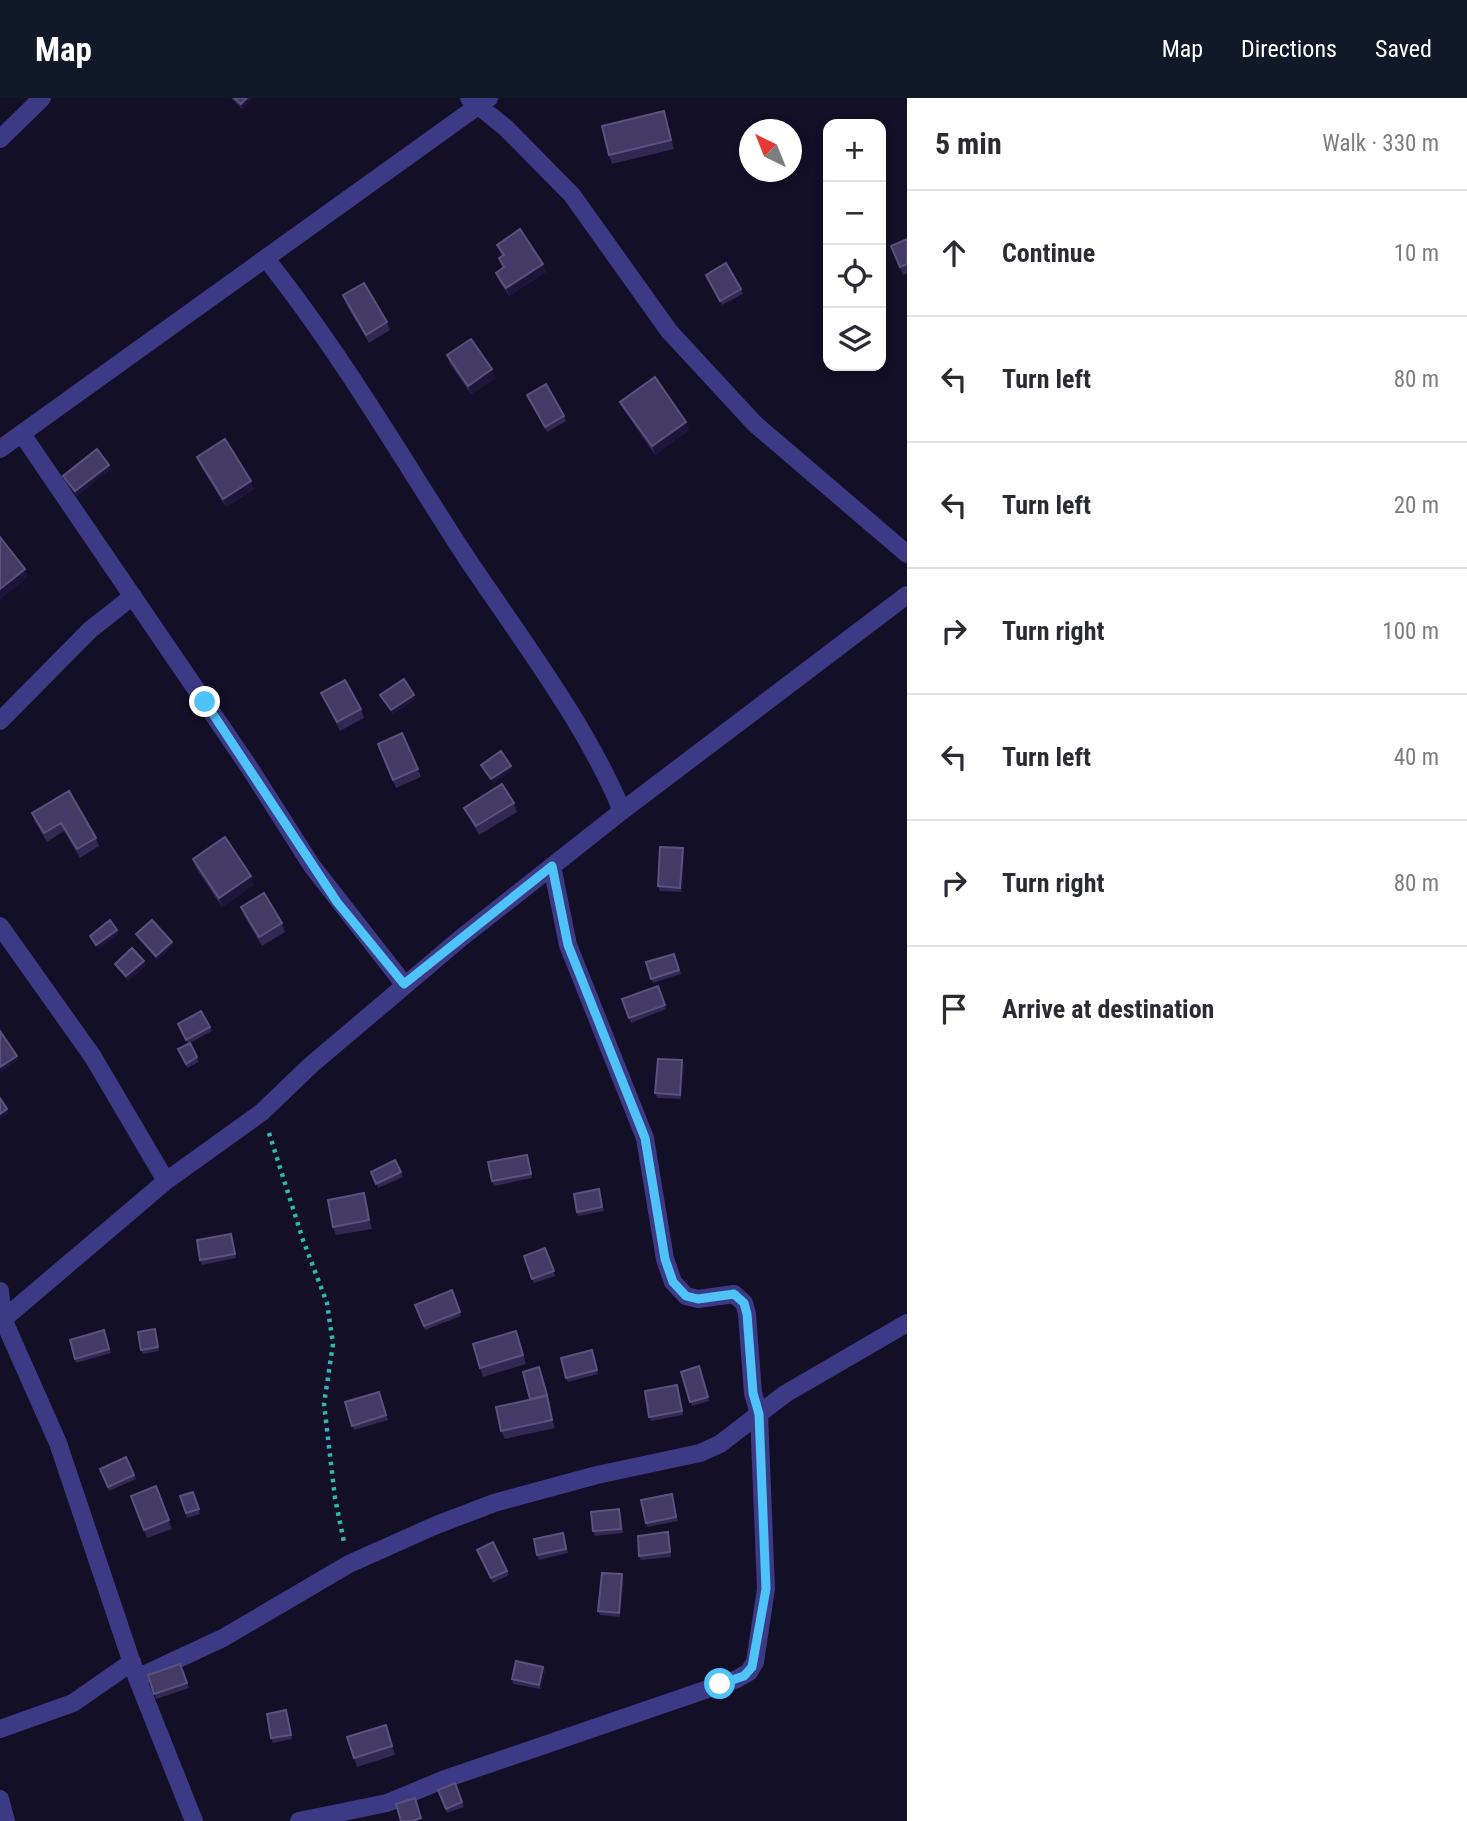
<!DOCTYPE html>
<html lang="en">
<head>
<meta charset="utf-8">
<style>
	:root { --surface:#fff; --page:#f2f2f3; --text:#2b2b33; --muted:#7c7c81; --line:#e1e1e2; --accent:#111827 }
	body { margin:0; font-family:"Roboto Condensed",sans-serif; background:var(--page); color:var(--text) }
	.controls { position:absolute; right:21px; top:21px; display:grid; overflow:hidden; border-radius:14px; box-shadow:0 4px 10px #0003 }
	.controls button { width:63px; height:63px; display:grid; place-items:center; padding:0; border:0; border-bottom:2px solid var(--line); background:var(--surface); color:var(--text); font:35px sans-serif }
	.compass { position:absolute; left:739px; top:21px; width:63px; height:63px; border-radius:50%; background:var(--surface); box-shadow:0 4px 10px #0003; rotate:317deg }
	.stop { position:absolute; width:21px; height:21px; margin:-16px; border:5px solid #4fc3f7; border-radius:50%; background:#fff }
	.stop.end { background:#4fc3f7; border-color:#fff; box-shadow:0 2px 7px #0008 }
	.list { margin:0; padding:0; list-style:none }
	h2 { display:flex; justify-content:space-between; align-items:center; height:91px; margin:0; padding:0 28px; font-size:30px }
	h2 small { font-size:23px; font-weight:400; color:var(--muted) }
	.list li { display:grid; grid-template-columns:46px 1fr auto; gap:21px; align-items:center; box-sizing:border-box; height:126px; padding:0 28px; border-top:2px solid var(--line) }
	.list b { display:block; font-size:26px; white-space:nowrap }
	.list em { font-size:23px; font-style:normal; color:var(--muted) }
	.icon { flex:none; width:38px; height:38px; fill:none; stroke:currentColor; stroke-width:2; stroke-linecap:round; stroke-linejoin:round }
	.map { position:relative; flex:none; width:907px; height:1723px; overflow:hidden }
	header { display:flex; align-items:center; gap:42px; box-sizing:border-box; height:98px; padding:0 35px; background:var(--accent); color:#fff }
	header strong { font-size:33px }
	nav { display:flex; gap:38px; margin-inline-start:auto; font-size:24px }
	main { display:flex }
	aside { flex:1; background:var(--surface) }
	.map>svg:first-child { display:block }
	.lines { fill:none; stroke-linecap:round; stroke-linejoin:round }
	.path { stroke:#2fb8b0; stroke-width:4.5; stroke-dasharray:3.5 5; stroke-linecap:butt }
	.street { stroke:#3d3a85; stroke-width:18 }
	.wall { fill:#312854 }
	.shaded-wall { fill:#1d163a }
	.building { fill:#433a66; stroke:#5a527e; stroke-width:2 }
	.route { stroke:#4fc3f7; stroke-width:9 }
</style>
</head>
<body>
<header>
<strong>Map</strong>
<nav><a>Map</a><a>Directions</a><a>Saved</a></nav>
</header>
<main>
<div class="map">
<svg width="907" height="1723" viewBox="0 0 907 1723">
	<rect width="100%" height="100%" fill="#130f26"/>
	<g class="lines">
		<path class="path" d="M269 1035 303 1142 327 1205 333 1246 324 1306 335 1400 344 1444"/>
		<path class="street" d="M469 0 506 30 572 97 669 233 755 326 907 456
			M0 41 42 0
			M267 162C340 254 400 357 464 456 516 534 587 627 622 713
			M22 336 249 669 312 768 404 886
			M0 351 489 0
			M0 623 90 532 133 498
			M0 828 93 959 166 1083
			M0 1193 3 1221 58 1345 137 1580 194 1723
			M0 1224 166 1083 262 1014 311 967 461 840 622 713 907 497
			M137 1580 223 1540 349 1466 434 1428 494 1405 597 1377 700 1355 720 1346 785 1296 907 1225
			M0 1631 73 1605 132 1564
			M0 1701 6 1723
			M299 1723 387 1705 445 1681 737 1581 749 1574 755 1564 766 1491 759 1316 753 1295 747 1216 744 1205 734 1196 698 1201 686 1198 673 1184 665 1161 645 1040 568 847 552 768"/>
	</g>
	<path class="wall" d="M231 0H252L242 11Z
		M664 13 674 51 612 66 609 57Z
		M907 141V176L903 177 891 148Z
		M497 147 546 174 509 198 499 183 496 175 503 170 499 160 502 158Z
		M706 177 741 191 743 196 722 207Z
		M343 197 387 224 390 232 369 245 346 206Z
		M447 257 496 280 471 296 450 266Z
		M527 297 564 318 566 323 547 334Z
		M620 304 689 332 655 357 624 312Z
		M197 359 254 391 226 409 200 367Z
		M111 371 77 398 64 382 63 378Z
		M321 595 361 611 364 620 340 633Z
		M378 646 418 671 421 679 396 690Z
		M69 693 96 740 99 748 80 760 64 733 47 744 35 724 32 715Z
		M514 705 517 714 479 737 468 718 464 710Z
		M683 750 684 754 682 794 660 793 658 788Z
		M193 761 254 787 222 809 196 770Z
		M241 809 282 825 285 834 262 848 244 817Z
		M136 836 172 844 173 848 157 862 138 840Z
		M674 856 681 876 653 885 646 864Z
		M115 866 146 867 128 883 117 870Z
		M658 888 666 911 631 925 622 901Z
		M178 926 210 929 212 933 190 945 199 964 187 970 178 951 188 946Z
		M682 962 684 967 681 1001 657 1000 655 995Z
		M529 1061 532 1080 494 1088 492 1083Z
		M395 1062 403 1079 378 1090 371 1074Z
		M599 1091 604 1113 578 1118 577 1114Z
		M364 1095 367 1104 372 1131 336 1137 333 1129Z
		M231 1136 236 1160 202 1167 200 1162Z
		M545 1150 555 1178 534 1185 524 1158Z
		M452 1192 461 1218 425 1232 415 1207Z
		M155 1231 159 1253 143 1256 141 1252Z
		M104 1232 111 1255 76 1265 75 1261Z
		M519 1242 526 1266 483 1279 480 1270Z
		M594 1257 598 1276 568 1284 566 1280Z
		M699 1268 709 1303 692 1308 681 1274Z
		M539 1269 549 1302 555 1330 505 1341 501 1333 530 1301Z
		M677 1287 683 1317 651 1323 649 1319Z
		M379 1294 388 1322 354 1332 345 1304Z
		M126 1359 136 1381 109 1393 100 1371Z
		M156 1388 172 1431 147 1440 131 1398Z
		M193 1394 200 1416 187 1420 180 1398Z
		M672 1396 678 1423 647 1429 646 1425Z
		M619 1411 621 1416 623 1435 595 1438 593 1433Z
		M669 1438 671 1459 641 1462 639 1458Z
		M565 1439 568 1455 539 1462 537 1457Z
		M479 1456 507 1473 509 1477 493 1485Z
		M624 1481 620 1519 600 1517 598 1513Z
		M180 1566 189 1590 156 1601 148 1577Z
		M543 1569 545 1573 541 1591 513 1586 512 1581Z
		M288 1617 292 1641 273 1645 271 1640Z
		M386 1627 395 1657 357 1669 354 1660Z
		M455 1685 464 1709 447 1715 438 1692Z"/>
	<path class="shaded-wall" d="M247 0H252L242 11 241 6Z
		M664 13 667 22 674 51 671 42Z
		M543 166 546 174 509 198 506 190Z
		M492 271 496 280 471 296 468 288Z
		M686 324 689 332 655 357 652 348Z
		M109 367 111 371 77 398 75 393Z
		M251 383 254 391 226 409 223 401Z
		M25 471 28 479 0 502V491Z
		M414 597 416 601 392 617 391 612Z
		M511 668 512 672 493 686 491 681Z
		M683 750 684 754 682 794 680 790Z
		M251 778 254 787 222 809 219 800Z
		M117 832 119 836 98 852 96 847Z
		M172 844 173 848 157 862 156 858Z
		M144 863 146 867 128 883 126 878Z
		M17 958 18 962 1 974 0 969Z
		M682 962 684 967 681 1001 680 997Z
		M7 1011 9 1015 0 1021V1016Z
		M364 1095 367 1104 372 1131 369 1122Z
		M547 1298 550 1306 555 1330 552 1322Z
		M622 1476 624 1481 620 1519 619 1515Z
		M543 1569 545 1573 541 1591 539 1587Z"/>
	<path class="building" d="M234 0H247L241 6Z
		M664 13 671 42 609 57 602 28Z
		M520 131 543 166 506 190 496 175 504 169 499 160 504 157 497 147Z
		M907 141V166L900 169 891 148Z
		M726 165 741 191 720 203 706 177Z
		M364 185 387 224 366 237 343 197Z
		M471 241 492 271 468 288 447 257Z
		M655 279 686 324 652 348 620 304Z
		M546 286 564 318 545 329 527 297Z
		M225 341 251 383 223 401 197 359Z
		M97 351 109 367 75 393 63 378Z
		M0 439 25 471 0 491Z
		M404 581 414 597 391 612 380 597Z
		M345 582 361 611 337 624 321 595Z
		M402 635 418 671 393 682 378 646Z
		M501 653 511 668 491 681 481 667Z
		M502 686 514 705 476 728 464 710Z
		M69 693 96 740 77 751 61 725 44 735 32 715Z
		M225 739 251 778 219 800 193 761Z
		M660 749 683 750 680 790 658 788Z
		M264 795 282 825 259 839 241 809Z
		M110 822 117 832 96 847 90 838Z
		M152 822 172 844 156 858 136 836Z
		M132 850 144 863 126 878 115 866Z
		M674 856 679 872 651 881 646 864Z
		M658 888 665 907 629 920 622 901Z
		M201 913 210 929 186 942 178 926Z
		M0 933 17 958 0 969Z
		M190 945 197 959 186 966 178 951Z
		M658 961 682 962 680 997 655 995Z
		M0 1000 7 1011 0 1016Z
		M527 1057 531 1076 492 1083 488 1064Z
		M395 1062 401 1074 376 1086 371 1074Z
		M599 1091 602 1109 577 1114 574 1096Z
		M364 1095 369 1122 333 1129 328 1102Z
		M231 1136 235 1156 200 1162 197 1142Z
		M545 1150 554 1173 532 1181 524 1158Z
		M452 1192 460 1214 424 1228 415 1207Z
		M155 1231 158 1249 141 1252 138 1234Z
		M104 1232 109 1251 75 1261 70 1242Z
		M516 1233 523 1257 480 1270 473 1246Z
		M592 1252 597 1272 566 1280 561 1260Z
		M699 1268 708 1299 690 1304 681 1274Z
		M539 1269 547 1297 530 1301 523 1274Z
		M677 1287 682 1313 649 1319 645 1293Z
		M379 1294 386 1317 352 1328 345 1304Z
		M547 1298 552 1322 501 1333 496 1309Z
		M126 1359 134 1377 108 1389 100 1371Z
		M156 1388 169 1422 144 1432 131 1398Z
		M193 1394 199 1411 186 1415 180 1398Z
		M672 1396 676 1419 646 1425 641 1402Z
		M619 1411 621 1431 593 1433 591 1414Z
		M668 1434 670 1454 639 1458 638 1438Z
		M563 1435 566 1451 537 1457 534 1441Z
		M493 1444 507 1473 491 1480 477 1452Z
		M602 1475 622 1476 619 1515 598 1513Z
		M516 1563 543 1569 539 1587 512 1581Z
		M180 1566 187 1585 154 1596 148 1577Z
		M286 1612 291 1637 271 1640 267 1616Z
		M386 1627 392 1648 354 1660 347 1639Z
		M455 1685 462 1704 446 1711 438 1692Z
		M415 1700 421 1720 412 1723H401L396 1706Z"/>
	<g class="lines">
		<path class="route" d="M205 604 337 804 404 886 552 768 568 847 645 1040 665 1161 673 1184 686 1198 698 1201 734 1196 744 1205 747 1216 753 1295 759 1316 766 1491 752 1569 744 1578 720 1586"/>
	</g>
</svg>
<div class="controls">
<button>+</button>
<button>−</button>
<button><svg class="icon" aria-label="locate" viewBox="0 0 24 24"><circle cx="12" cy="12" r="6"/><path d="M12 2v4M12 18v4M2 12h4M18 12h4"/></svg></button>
<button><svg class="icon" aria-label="layers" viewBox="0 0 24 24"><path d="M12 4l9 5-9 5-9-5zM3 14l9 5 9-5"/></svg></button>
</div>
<svg class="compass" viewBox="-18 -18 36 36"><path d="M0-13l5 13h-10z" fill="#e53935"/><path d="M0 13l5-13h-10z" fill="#7c7c81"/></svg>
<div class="stop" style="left:720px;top:1586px"></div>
<div class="stop end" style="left:205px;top:604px"></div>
</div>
<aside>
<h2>5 min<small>Walk · 330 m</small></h2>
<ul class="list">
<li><svg class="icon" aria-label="ahead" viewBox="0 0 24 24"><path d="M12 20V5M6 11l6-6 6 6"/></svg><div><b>Continue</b></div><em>10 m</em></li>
<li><svg class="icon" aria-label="left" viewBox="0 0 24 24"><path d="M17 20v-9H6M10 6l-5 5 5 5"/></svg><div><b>Turn left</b></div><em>80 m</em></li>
<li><svg class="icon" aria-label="left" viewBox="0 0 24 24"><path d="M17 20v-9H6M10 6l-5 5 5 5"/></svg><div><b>Turn left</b></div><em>20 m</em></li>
<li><svg class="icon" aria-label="right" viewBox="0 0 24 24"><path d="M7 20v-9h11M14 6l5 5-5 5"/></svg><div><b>Turn right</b></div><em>100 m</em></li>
<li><svg class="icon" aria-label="left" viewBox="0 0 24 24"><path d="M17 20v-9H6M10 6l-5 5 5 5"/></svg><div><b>Turn left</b></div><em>40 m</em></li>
<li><svg class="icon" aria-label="right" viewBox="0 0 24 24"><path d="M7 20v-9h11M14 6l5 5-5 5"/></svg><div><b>Turn right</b></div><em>80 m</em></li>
<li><svg class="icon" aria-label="arrive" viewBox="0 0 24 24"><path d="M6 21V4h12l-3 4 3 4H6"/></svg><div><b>Arrive at destination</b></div></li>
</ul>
</aside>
</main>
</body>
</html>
